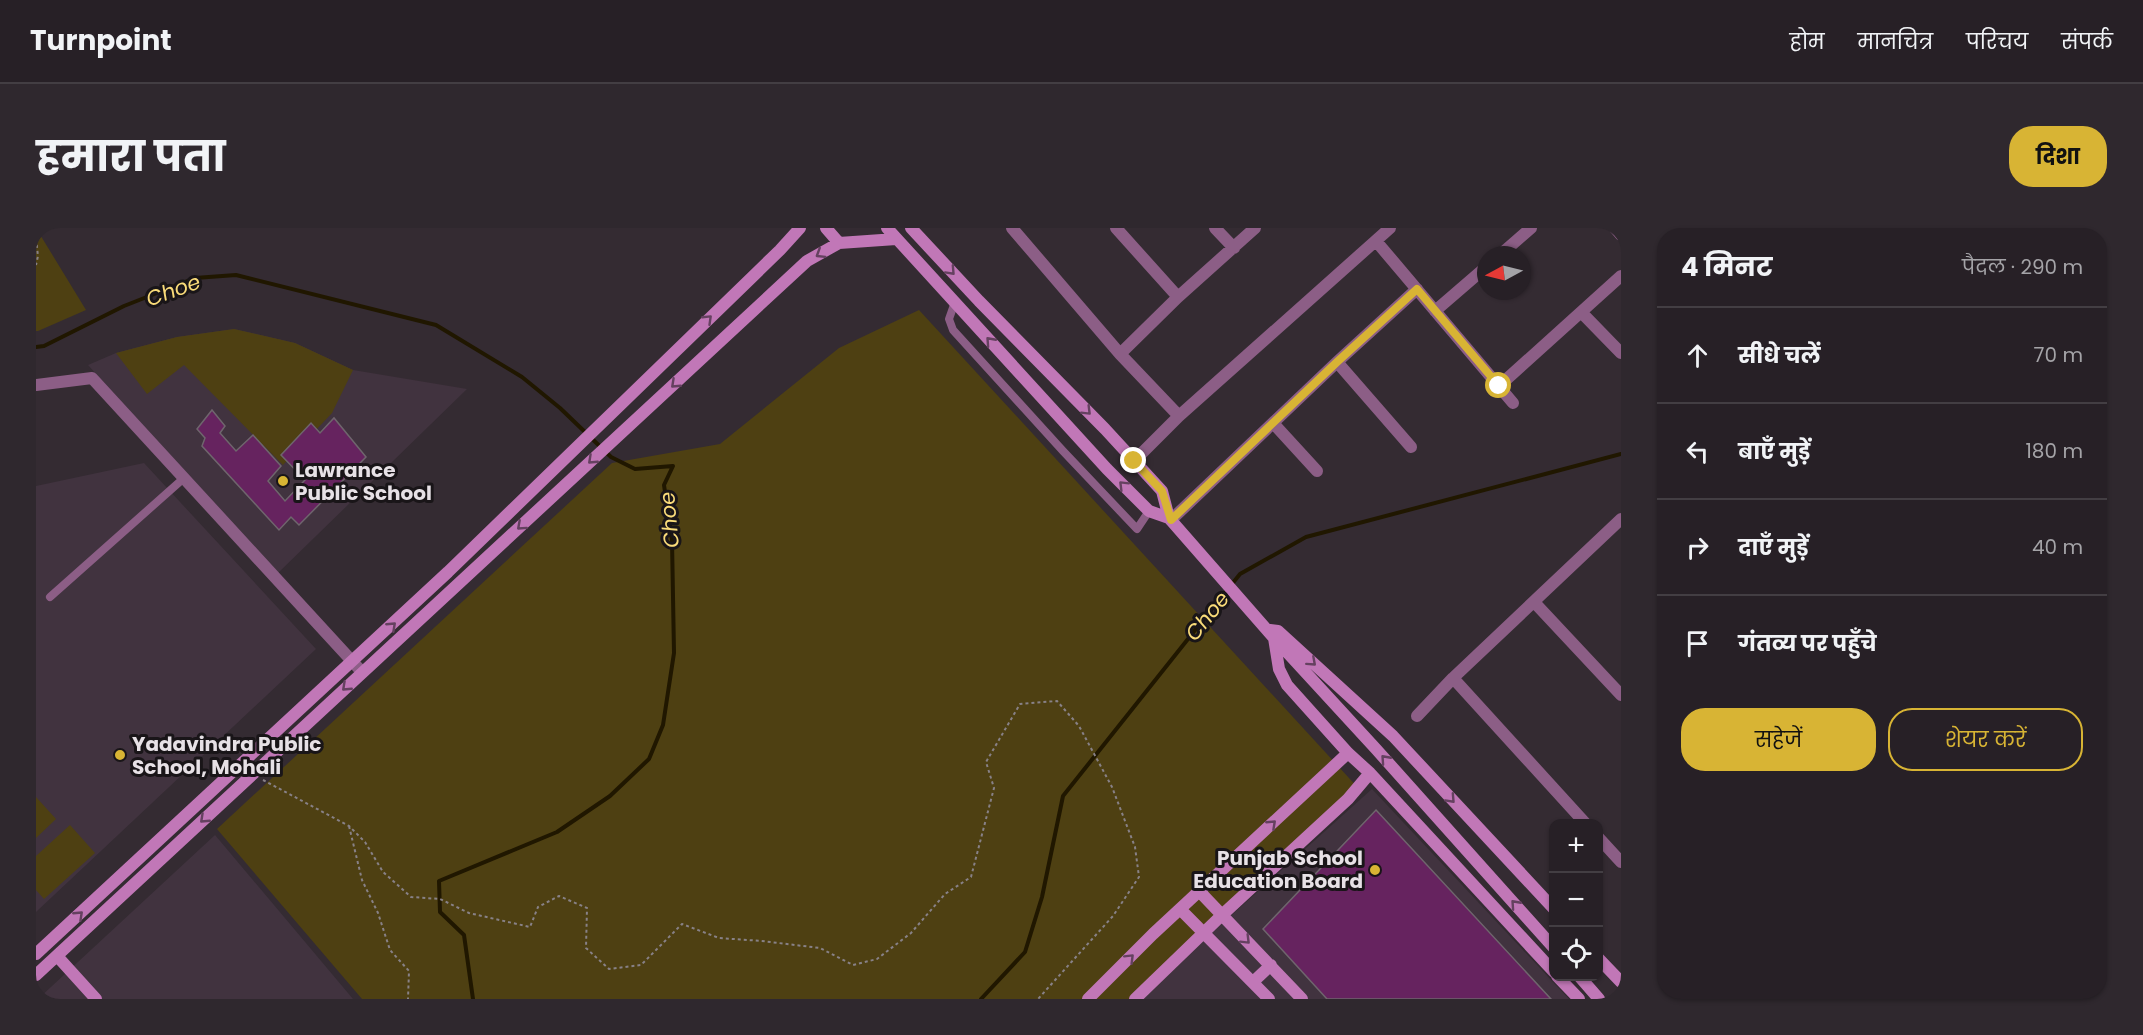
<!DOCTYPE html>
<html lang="hi">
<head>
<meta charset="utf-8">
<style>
	:root { --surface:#272026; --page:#2f282e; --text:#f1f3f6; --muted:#a4a3a7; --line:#433e43; --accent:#d8b434 }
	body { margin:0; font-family:Poppins,"Noto Sans Devanagari",sans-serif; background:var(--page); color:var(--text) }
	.controls { position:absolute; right:18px; bottom:18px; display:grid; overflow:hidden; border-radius:12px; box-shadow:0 2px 4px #0004 }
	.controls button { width:54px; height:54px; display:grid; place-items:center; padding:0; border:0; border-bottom:2px solid var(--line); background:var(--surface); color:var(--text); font:30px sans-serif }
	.compass { position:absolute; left:1441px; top:18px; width:54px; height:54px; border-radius:50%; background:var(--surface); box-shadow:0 2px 4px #0004; rotate:263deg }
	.stop { position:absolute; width:18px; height:18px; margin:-14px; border:4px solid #d8b434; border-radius:50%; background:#fff }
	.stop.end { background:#d8b434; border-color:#fff; box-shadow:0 2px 6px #0008 }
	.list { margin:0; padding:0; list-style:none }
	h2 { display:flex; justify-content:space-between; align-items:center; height:78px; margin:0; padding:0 24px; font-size:26px }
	h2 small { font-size:20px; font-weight:400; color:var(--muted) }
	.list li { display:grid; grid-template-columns:39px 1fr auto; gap:18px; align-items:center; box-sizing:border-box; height:96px; padding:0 24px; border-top:2px solid var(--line) }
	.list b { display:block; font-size:22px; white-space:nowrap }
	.list em { font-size:20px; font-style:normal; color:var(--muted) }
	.actions { display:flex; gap:12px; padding:18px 24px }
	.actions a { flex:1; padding:14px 0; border:2px solid var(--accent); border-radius:24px; text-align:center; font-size:21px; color:var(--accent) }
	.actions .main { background:var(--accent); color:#111 }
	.icon { flex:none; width:33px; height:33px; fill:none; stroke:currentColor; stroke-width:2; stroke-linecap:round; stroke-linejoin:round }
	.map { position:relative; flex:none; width:1585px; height:771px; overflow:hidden; border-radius:24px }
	header { display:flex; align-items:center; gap:36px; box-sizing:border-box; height:84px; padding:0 30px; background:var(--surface); border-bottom:2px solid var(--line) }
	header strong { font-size:28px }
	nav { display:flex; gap:33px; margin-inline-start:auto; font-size:21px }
	.intro { display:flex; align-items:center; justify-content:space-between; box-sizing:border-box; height:144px; padding:0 36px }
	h1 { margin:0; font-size:42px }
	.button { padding:15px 27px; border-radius:24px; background:var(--accent); color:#111; font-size:21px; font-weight:700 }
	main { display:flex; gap:36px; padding:0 36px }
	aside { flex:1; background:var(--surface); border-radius:24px; box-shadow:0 2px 4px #0004 }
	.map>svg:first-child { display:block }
	.built { fill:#41333f }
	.green { fill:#4e4012 }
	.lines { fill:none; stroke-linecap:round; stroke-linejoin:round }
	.stream { stroke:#201700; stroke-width:4 }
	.building { fill:#66235f; stroke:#6f656d; stroke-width:1.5 }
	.path { stroke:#888187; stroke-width:2; stroke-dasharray:3 3; stroke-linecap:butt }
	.lane { stroke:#8c5e86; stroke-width:8 }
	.street { stroke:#8c5e86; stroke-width:12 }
	.secondary { stroke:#c177b7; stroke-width:12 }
	.oneway { stroke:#654160 }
	.route { stroke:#d8b434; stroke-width:8 }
	.poi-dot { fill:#d8b434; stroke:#191518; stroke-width:2 }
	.labels { text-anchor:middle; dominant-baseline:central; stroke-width:6; stroke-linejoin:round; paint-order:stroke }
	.poi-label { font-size:20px; font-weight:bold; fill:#e7e1e6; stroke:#191518; text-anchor:start }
	.water-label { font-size:21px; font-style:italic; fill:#f9db79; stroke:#191518 }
</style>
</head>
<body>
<header>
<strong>Turnpoint</strong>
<nav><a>होम</a><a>मानचित्र</a><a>परिचय</a><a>संपर्क</a></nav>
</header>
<div class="intro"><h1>हमारा पता</h1><a class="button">दिशा</a></div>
<main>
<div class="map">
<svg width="1585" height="771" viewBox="0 0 1585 771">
	<rect width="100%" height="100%" fill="#342b32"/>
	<path class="built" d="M198 101 259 115 317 142 431 161 242 345 52 137 80 125 141 109Z
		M108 235 280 421 0 684V258Z
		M1336 561 1533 771H1102Z
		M179 607 317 771H2Z"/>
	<path class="green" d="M0 0 50 82 2 103H0Z
		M883 82 1324 562 1094 771H326L181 601 576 235 684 216 803 120Z
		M198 101 259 115 317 142 296 185 247 237 148 137 111 166 80 125 141 109Z
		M0 569 20 591 0 610Z
		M34 597 59 625 8 671 0 662V628Z"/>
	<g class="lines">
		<path class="stream" d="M0 119 8 118 88 78 159 50 200 47 400 97 486 149 524 180 575 229 599 241 637 238 628 257 636 312 638 425 627 497 613 531 574 568 521 604 403 653 404 684 428 707 437 771
			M1196 356 1204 346 1270 309 1585 226
			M945 771 989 724 1006 669 1027 568 1191 362"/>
	</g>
	<path class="building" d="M176 182 189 198 184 205 200 223 217 207 245 238 232 253 249 273 269 252 245 227 275 195 284 205 298 190 330 229 263 297 255 289 243 302 166 218 169 210 161 201Z
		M1340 582 1515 771H1291L1227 701Z"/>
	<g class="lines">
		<path class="path" d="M0 11 2 28 0 37
			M227 552 313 598 329 614 347 644 375 669 404 671 433 685 494 699 502 679 523 668 551 680 550 720 573 741 605 737 646 696 683 710 726 713 784 720 817 737 841 731 875 705 909 666 935 649 958 560 950 534 984 476 1021 473 1043 498 1076 559 1099 619 1103 649 1077 688 1002 771
			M313 598 326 652 342 685 354 722 373 743 372 771"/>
		<path class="lane" d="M919 74 913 91 917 102 1027 223 1101 301 1113 283
			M14 369 148 250"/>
		<path class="street" d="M976 0 1084 126 1143 188
			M1080 0 1142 69
			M1179 0 1198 20
			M1579 0 1585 7
			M1340 13 1477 175
			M1464 27 1495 0
			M1399 83 1450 39
			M1545 84 1585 125
			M1084 126 1142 69 1219 0
			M1301 134 1375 219
			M0 157 56 150 326 444
			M1463 158 1585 48
			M1237 195 1281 243
			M1098 233 1143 188 1354 0
			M1135 292 1301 134 1381 61
			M1498 374 1585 467
			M1417 450 1550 596
			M1381 488 1417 450 1585 291
			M1562 609 1585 634"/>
		<path class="secondary" d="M790 0 803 15
			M851 0 1071 241 1113 283 1133 290
			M875 0 943 73 1069 201 1126 263 1133 290 1238 410 1340 521 1518 720
			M1234 402 1242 403 1357 508 1518 681
			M1238 410 1243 441 1251 457 1312 525 1334 545 1518 744
			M1164 664 1266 771
			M1144 681 1233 771
			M0 726 412 344 744 22 764 0
			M21 728 60 771
			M1562 730 1585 754
			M0 747 771 33 803 15 860 11
			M1521 748 1543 771
			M1543 748 1563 771
			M1217 754 1235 737
			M1052 771 1117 706 1312 525
			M1099 771 1186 687 1312 571 1334 545"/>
	</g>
	<defs><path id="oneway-chevron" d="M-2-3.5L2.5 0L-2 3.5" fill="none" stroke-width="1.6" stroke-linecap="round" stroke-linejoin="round" transform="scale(1.5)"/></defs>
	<g class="oneway">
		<use href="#oneway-chevron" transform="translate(784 26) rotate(148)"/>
		<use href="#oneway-chevron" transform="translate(915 43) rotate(47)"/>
		<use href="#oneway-chevron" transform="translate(672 91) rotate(-44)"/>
		<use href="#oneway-chevron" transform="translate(954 113) rotate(-132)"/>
		<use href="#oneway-chevron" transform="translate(639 156) rotate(137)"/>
		<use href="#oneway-chevron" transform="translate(1051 183) rotate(45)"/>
		<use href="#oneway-chevron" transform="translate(556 232) rotate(137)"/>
		<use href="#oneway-chevron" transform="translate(1087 257) rotate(-135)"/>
		<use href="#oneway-chevron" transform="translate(485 298) rotate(138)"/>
		<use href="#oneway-chevron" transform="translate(356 398) rotate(-43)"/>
		<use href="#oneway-chevron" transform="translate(1276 434) rotate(42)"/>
		<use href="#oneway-chevron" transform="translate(310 459) rotate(137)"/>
		<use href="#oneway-chevron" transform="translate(1349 531) rotate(-132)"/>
		<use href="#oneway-chevron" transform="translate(1415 571) rotate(47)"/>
		<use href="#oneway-chevron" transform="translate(168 591) rotate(137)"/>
		<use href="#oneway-chevron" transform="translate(1236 596) rotate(-43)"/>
		<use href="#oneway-chevron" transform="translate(1479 676) rotate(-132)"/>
		<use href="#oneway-chevron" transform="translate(43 687) rotate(-43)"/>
		<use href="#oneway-chevron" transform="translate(1210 712) rotate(45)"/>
		<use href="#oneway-chevron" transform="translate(1094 730) rotate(-45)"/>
	</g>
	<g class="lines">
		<path class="route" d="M1098 233 1126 263 1135 292 1301 134 1381 61 1463 158"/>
	</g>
	<g class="poi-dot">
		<circle cx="247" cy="253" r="6"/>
		<circle cx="84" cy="527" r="6"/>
		<circle cx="1339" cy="642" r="6"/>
	</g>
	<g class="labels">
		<g class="poi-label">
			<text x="259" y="242">Lawrance<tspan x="259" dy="23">Public School</tspan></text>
			<text x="96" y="516">Yadavindra Public<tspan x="96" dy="23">School, Mohali</tspan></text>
			<text x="1327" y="630" text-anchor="end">Punjab School<tspan x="1327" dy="23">Education Board</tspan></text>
		</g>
		<g class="water-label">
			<text transform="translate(137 62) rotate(-20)">Choe</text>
			<text transform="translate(633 292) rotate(-95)">Choe</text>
			<text transform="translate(1171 388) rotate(-51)">Choe</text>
		</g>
	</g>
</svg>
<div class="controls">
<button>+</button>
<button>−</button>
<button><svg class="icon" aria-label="locate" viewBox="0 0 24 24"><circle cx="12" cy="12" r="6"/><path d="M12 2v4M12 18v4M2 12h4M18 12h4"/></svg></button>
</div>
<svg class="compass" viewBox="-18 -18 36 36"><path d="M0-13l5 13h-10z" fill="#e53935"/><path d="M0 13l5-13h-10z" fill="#a4a3a7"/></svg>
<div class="stop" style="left:1463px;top:158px"></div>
<div class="stop end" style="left:1098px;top:233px"></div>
</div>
<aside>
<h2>4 मिनट<small>पैदल · 290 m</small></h2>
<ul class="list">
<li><svg class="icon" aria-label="ahead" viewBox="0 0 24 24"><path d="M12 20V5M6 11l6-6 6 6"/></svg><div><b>सीधे चलें</b></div><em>70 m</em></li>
<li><svg class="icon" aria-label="left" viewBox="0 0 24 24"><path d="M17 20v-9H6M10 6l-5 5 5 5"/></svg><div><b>बाएँ मुड़ें</b></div><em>180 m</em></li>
<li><svg class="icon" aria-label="right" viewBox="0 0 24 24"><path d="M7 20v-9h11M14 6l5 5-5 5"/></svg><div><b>दाएँ मुड़ें</b></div><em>40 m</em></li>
<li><svg class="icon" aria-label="arrive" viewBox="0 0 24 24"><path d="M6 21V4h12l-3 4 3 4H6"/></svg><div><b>गंतव्य पर पहुँचे</b></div></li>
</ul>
<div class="actions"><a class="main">सहेजें</a><a>शेयर करें</a></div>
</aside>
</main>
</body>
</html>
